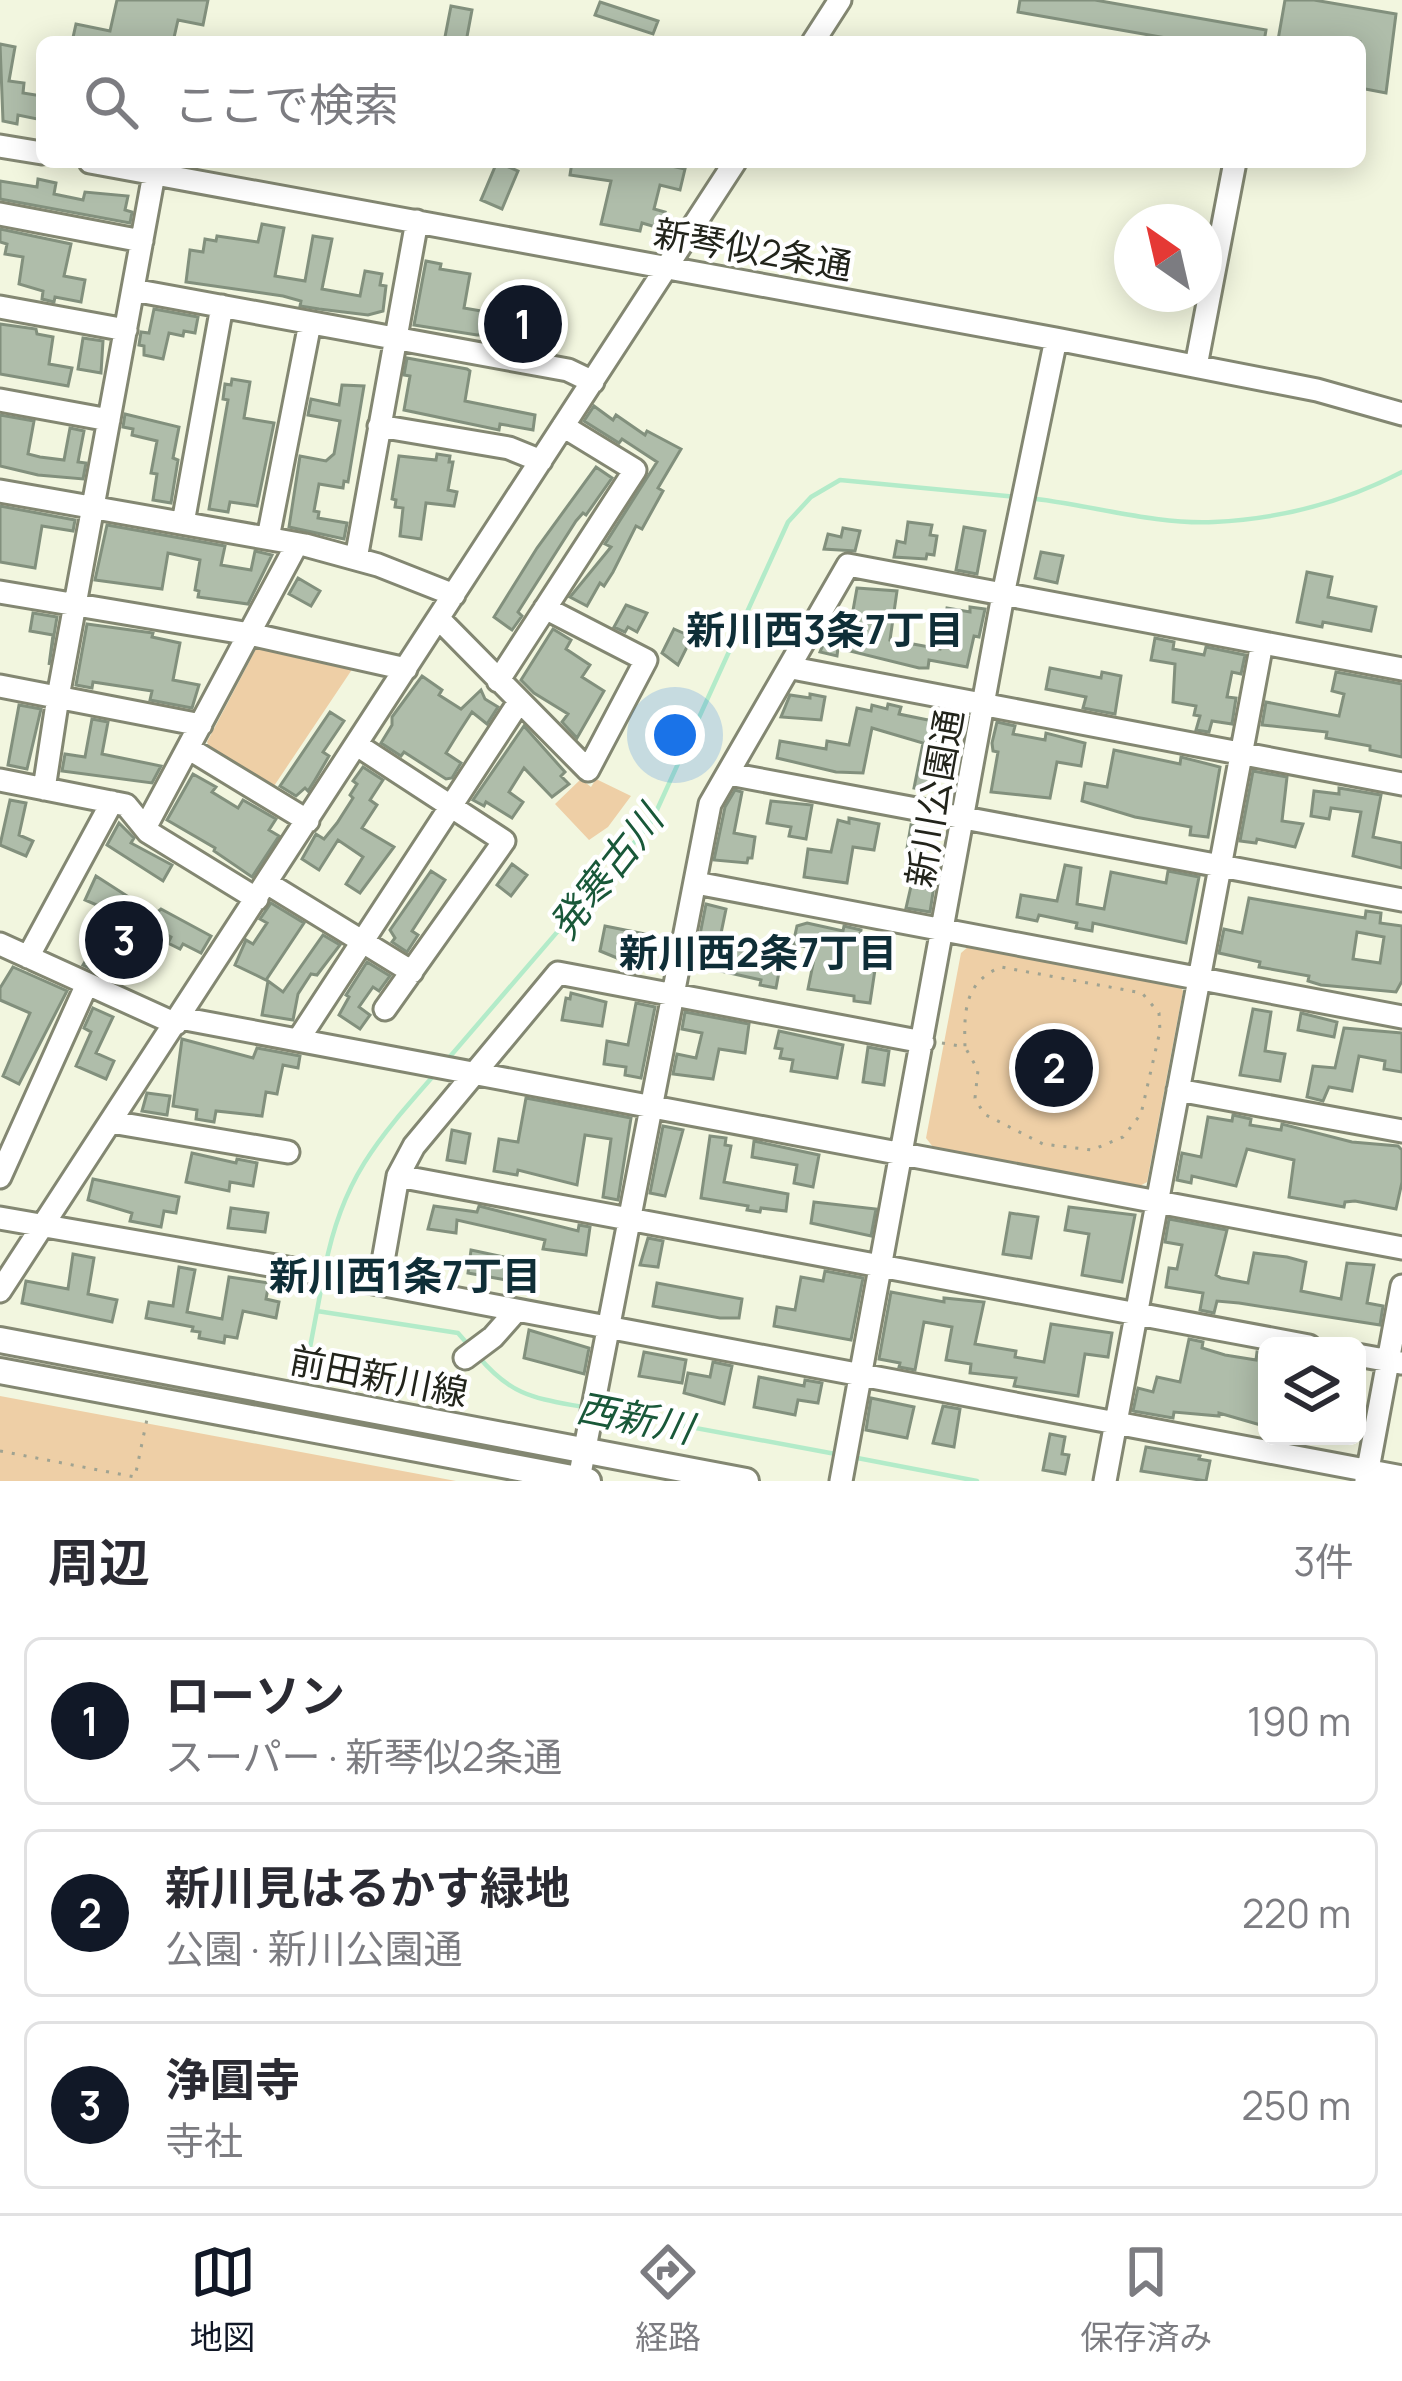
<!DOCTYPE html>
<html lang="ja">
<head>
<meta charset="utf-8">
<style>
	:root { --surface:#fff; --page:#f7f7f7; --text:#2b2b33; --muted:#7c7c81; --line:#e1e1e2; --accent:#111827 }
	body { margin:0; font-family:Manrope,"Noto Sans JP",sans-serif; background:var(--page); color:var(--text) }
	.controls { position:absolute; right:36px; bottom:36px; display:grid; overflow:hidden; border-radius:18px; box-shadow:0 6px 30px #0003 }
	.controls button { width:108px; height:108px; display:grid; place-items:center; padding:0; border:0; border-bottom:3px solid var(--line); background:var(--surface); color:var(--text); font:60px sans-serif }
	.compass { position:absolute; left:1114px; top:204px; width:108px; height:108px; border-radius:50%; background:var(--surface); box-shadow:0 6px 30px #0003; rotate:326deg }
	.you { position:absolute; left:675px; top:735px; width:42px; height:42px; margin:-30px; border:9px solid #fff; border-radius:50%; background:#1a73e8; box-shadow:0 0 0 18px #1a73e833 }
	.badge { display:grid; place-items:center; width:78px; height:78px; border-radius:50%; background:var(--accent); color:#fff; font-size:39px; font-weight:700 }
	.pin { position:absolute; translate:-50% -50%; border:6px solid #fff; box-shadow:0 3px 12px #0006 }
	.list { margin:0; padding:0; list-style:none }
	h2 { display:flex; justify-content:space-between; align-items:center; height:156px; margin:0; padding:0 48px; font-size:51px }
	h2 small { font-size:39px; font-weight:400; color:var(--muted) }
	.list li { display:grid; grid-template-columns:78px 1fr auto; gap:36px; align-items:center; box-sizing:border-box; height:168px; margin:0 24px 24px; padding:0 24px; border:3px solid var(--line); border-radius:18px }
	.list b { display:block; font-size:45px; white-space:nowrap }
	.list p { margin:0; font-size:39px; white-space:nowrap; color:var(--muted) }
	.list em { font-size:39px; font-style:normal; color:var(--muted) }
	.icon { flex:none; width:66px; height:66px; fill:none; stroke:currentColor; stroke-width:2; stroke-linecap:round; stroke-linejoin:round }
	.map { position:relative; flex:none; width:1402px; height:1481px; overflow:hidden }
	.search { position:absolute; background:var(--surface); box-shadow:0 6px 30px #0003; left:36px; right:36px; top:36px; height:132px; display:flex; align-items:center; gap:30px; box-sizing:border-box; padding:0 42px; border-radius:18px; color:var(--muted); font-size:45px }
	.sheet { height:732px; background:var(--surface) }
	nav { display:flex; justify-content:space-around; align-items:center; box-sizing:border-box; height:168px; border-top:3px solid var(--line); background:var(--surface); font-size:33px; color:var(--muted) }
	nav a { display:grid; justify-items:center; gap:6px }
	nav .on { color:var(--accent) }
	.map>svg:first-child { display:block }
	.green { fill:#eecfa6 }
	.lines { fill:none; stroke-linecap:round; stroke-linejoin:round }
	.stream { stroke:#b3ebc9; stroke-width:4.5 }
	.building { fill:#afbdaa; stroke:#82907d; stroke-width:3; fill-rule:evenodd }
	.minor-casing { stroke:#838772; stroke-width:27 }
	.major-casing { stroke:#838772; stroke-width:30 }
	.path { stroke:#a0a391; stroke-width:3; stroke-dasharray:3 9; stroke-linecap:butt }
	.minor { stroke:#fff; stroke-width:21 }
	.major { stroke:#fff; stroke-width:24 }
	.labels { text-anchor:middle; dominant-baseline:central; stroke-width:9; stroke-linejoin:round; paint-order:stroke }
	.street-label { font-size:36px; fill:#22241b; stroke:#fff }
	.neighbourhood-label { font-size:39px; font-weight:bold; fill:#0f2e37; stroke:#fff }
	.water-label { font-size:39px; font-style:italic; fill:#195839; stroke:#fff }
</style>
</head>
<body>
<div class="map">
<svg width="1402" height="1481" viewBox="0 0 1402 1481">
	<rect width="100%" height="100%" fill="#f2f6df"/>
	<path class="green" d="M261 647 353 668 272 789 210 749 207 742 256 649Z
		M581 779 591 787 596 779 631 796 608 827 589 840 555 804Z
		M969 946 1179 985 1183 991 1147 1182 1138 1187 933 1147 926 1138 961 953Z
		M0 1396 456 1481H0Z"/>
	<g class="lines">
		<path class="stream" d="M1028 498C1087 504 1155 525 1214 522 1279 519 1344 502 1402 472
			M447 1060 651 823 788 522 811 497 840 480 1017 497
			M325 1268C342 1179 377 1140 436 1073
			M317 1311 458 1333 471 1348
			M478 1356C513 1398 536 1398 588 1408
			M304 1379 323 1279
			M599 1410 841 1455
			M852 1457 977 1481"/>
	</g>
	<path class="building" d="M117 0H208L203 25 178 20 173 42H72L76 24 110 31Z
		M1020 0H1095L1266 30 1264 42H1189L1018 12Z
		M1285 0H1314L1396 14 1386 93 1360 88V42L1278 40Z
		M600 2 658 21 653 34 595 15Z
		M451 6 472 10 466 42H444Z
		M0 44 15 47 9 81 24 83 23 93 42 96V120L18 115 17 124 3 121Z
		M497 162 518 171 502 209 481 200Z
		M572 162H653L685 169 680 190 660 185 654 209 665 212 659 228 642 223 640 231 601 224 611 181 570 175Z
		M38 179 56 183 54 194 83 200 85 192 128 196 125 210 132 212 130 223 0 199V181L37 187Z
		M262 224 284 228 275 276 305 281 313 236 332 239 322 289 360 296 365 271 382 274 380 285 386 286 383 311 368 315 319 309 300 306 301 301 283 296 186 282 190 250 203 252 205 239 216 241 217 236 258 242Z
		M0 229 71 244 64 276 85 280 81 302 55 297 54 302 42 299 43 291 19 284 23 257 5 254 7 244 0 242Z
		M426 261 441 264 440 269 470 274 464 308 504 315 506 305 548 312 543 340 490 331 489 335H477L414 325Z
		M154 309 198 317 195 333 184 331 183 336 169 333 163 359 144 355V346L139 345 141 332 149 333Z
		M0 324 36 329 37 334 53 337 49 364 72 368 68 386 0 374Z
		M83 338 103 341 101 373 78 369Z
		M407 358 467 369 470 371 465 401 535 415 533 430 500 424 499 430 404 410 410 376 404 375Z
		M232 379 250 382 244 418 274 423 257 506 230 502 228 512 209 509 228 400 223 399 225 384 231 385Z
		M342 385 364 386 348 482 344 481 343 488 319 484 314 511 319 512 318 518 347 523 344 539 289 527 300 456 326 461 334 454 340 421 308 415 311 399 339 405Z
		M594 406 613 420 616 415 645 435 647 431 681 449 658 488 663 491 642 529 636 526 613 572 604 586 600 583 587 606 570 597 611 547 605 544 657 462 622 439 619 443 584 421Z
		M125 414 179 427 173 458 178 460 171 503 153 500 157 474 151 473 157 441 132 435 133 429 123 427Z
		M0 415 34 421 28 454 40 457 64 460 70 428 84 431 78 462 86 463 83 479 38 475 0 466Z
		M437 454 450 456 449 462H453L448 490 457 492 454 506 426 503 421 539 400 536 403 508 395 507 396 500 392 499 399 456 436 460Z
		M596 467 612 478 586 515 583 513 576 521 518 612 522 616 512 630 494 617 537 548Z
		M0 506 75 520 73 531 42 526 35 568 0 562Z
		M908 522 932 525 930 535 937 536 934 555 927 554 926 559 894 557 897 541 905 543Z
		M107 525 225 546 221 565 251 570 255 551 272 555 248 604 198 597 199 591 195 590 200 560 168 553 162 589 95 580Z
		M964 527 985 531 977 574 956 570Z
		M843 528 860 531 855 551 824 549 828 534 841 537Z
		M1041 552 1063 556 1057 583 1035 578Z
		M1307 572 1332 577 1328 597 1376 607 1371 631 1323 622 1322 627 1297 622Z
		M298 578 320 591 311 606 289 594Z
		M857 588 897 591 890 640 913 644 940 649 947 608 970 612V607L985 609 979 637 974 636 967 667 929 660 928 668H919L838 648 837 656 820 652 832 623 850 627Z
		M626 605 647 613 637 632 628 627 625 632 614 627Z
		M33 613 57 617 49 665 53 635 30 631Z
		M87 624 153 633 152 637 180 643 173 680 199 685 192 708 150 700 152 691 93 682 92 688 76 685Z
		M553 629 571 640 566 649 590 665 582 677 604 691 577 738 562 722 568 714 534 693 521 680Z
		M674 629 692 637 678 665 662 653Z
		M1155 638 1174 642 1173 649 1204 655 1206 647 1245 655 1241 674 1232 672 1227 697 1236 698 1232 724 1212 721 1209 732 1196 730 1200 716 1194 715 1196 706 1173 702 1175 664 1151 660Z
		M1050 668 1101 678 1102 672 1121 676 1115 714 1083 708 1086 697 1046 689Z
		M1336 672 1402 684V757L1370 750V746L1326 738 1327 732 1262 725 1266 702 1339 716 1344 694 1332 691Z
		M422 676 442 690 439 695 461 709 481 690 485 699 498 707 487 724 472 712 459 732 446 753 461 763 452 778 446 779 404 752 401 756 381 743 392 725V717Z
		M810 694 825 697 821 720 781 717 790 695 810 698Z
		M888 704 901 707 899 714 933 721 939 711 954 714 958 724 948 731 944 754 935 752 928 790 914 788 923 743 872 728 863 773 836 772 777 758 780 741 826 749 827 741 849 745 857 708 871 711 872 705 887 709Z
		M19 705 41 709 27 769 8 765Z
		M330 712 344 721 323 752 329 756 315 780 308 791 305 788 296 796 280 786Z
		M92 719 108 722 102 754 161 766 152 783 62 771 65 754 85 757Z
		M997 722 1015 726 1013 734 1045 740 1046 733 1085 743 1081 766 1057 762 1050 798 991 792 998 752 993 751 992 743Z
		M524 726 565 772 561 776 569 784 552 797 524 768 509 792 523 802 512 818 486 802 484 806 473 800Z
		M1114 750 1180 764 1181 757 1220 767 1208 837 1190 835 1191 827 1135 817 1082 801 1085 783 1107 787Z
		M363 767 383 780 370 800 377 805 362 828 394 847 360 893 346 884 363 857 338 840 319 870 302 859 316 834 324 839 337 823 353 798 350 795 357 784 353 781Z
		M1253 771 1287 777 1282 821 1303 824 1295 847 1257 839 1256 843 1240 841Z
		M193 774 216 787 212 792 238 808 243 800 276 819 269 830 279 836 252 877 214 851 215 848 167 820Z
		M1339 788 1381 795 1373 837 1402 843V868L1353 856 1361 812 1331 808 1329 819 1311 816 1314 791 1339 794Z
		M735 790 742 792 734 833 755 837 752 858H748L747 863 714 860 725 807Z
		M10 800 26 803 19 835 33 841 26 856 0 845Z
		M771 801 812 805 806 839 789 836 791 827 767 823Z
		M849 818 879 824 874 850 853 847 847 883 804 877 808 849 831 852 838 820 849 823Z
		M119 823 134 838 131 843 172 865 163 881 107 845Z
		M911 825 928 831 924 857 906 854Z
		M512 864 527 875 511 896 497 885Z
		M1065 865 1081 868 1077 904 1104 909 1111 872 1166 883 1168 871 1199 877 1186 943 1093 923 1092 931 1076 928 1077 923 1039 915 1037 921 1017 917 1021 895 1057 901Z
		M431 871 445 880 412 931 418 935 407 952 392 942 395 938 390 930Z
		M96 876 155 914 161 909 211 936 201 953 183 944 180 949 168 943 171 937 143 921 109 977 83 965 102 933 96 928 106 909 85 900Z
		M912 882 934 886 930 912 906 908Z
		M1249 898 1365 918 1366 911 1381 913 1380 923 1402 926V981L1396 992 1321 985 1308 981 1309 976 1259 967 1260 962 1219 953 1224 929 1242 933ZM1357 932 1384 937 1380 963 1353 959Z
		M271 903 304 923 266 980 235 965 246 940 253 944 267 923 260 919Z
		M706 904 726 909 718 948 782 956 776 988 760 985 761 980 694 965Z
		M807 923 843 931 844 926 861 930 860 939 879 943 870 1003 854 1001V996L808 989 816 949 793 944 797 926Z
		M605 926 645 934 637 973 620 969 622 960 600 951Z
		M323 935 340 945 317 975 311 974 298 994 293 1020 262 1015 268 981 283 992Z
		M367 962 390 976 379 991 373 987 359 1007 370 1015 360 1029 339 1015 349 997 346 995Z
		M13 967 67 991 19 1084 3 1076 30 1013 0 1000V988Z
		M571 993 606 1002 602 1026 562 1020 566 998 570 999Z
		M636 1003 655 1007 641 1078 625 1075 626 1067 604 1064 607 1041 628 1045Z
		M93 1008 113 1017 96 1053 114 1061 106 1079 76 1066 91 1032 84 1028Z
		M1253 1009 1271 1012 1265 1051 1285 1054 1280 1081 1240 1075Z
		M685 1012 749 1024 745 1053 719 1049 713 1079 673 1074 677 1054 696 1058 702 1033 682 1029Z
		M1301 1013 1337 1022 1334 1037 1298 1030Z
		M1344 1028 1402 1033V1072L1384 1069 1385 1061 1359 1056 1352 1091 1329 1087 1323 1101 1307 1097 1313 1066 1335 1068Z
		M779 1031 843 1045 837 1078 791 1071 793 1060 780 1058 782 1049 775 1048Z
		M182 1039 253 1058 257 1048 300 1056 298 1068 283 1065 277 1094 266 1092 262 1116 216 1111 214 1122 196 1119 197 1110 173 1106Z
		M868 1047 889 1051 884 1085 863 1082Z
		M147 1093 170 1096 167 1115 142 1111Z
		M526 1098 631 1118 618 1200 603 1197 611 1139 585 1135 577 1185 518 1170 517 1175 494 1171 499 1139 518 1142Z
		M1233 1115 1251 1119 1250 1125 1281 1130 1282 1124 1352 1142 1398 1146 1402 1150V1182L1396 1209 1355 1201 1345 1202 1344 1207 1289 1197 1294 1160 1247 1149 1236 1186 1192 1176 1191 1183 1177 1180 1182 1153 1201 1157 1208 1117 1232 1121Z
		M663 1126 683 1130 665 1196 650 1193Z
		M452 1130 470 1134 465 1163 447 1160Z
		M710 1136 726 1138 725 1145 731 1146 724 1182 788 1194 786 1211 761 1208 760 1212 747 1210 748 1206 701 1198Z
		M754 1141 819 1155 813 1187 794 1183 797 1165 752 1157Z
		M192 1153 236 1163 237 1159 257 1163 253 1186 230 1182 229 1191 186 1182Z
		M93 1179 179 1197 176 1213 164 1211 161 1227 130 1221 132 1213 88 1200Z
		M814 1202 876 1209 871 1236 811 1223Z
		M434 1206 477 1212 479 1206 578 1231 579 1225 590 1227 586 1255 543 1249 545 1240 457 1220 456 1233 428 1229Z
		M1069 1207 1135 1215 1122 1282 1082 1275 1089 1234 1065 1230Z
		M231 1208 268 1213 265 1232 228 1228Z
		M1010 1213 1038 1217 1031 1258 1003 1254Z
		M1169 1219 1227 1230 1216 1275 1221 1278 1248 1283 1254 1253 1287 1257 1306 1262 1301 1291 1341 1299 1347 1263 1374 1265 1367 1303 1383 1306 1380 1325 1239 1303 1217 1301 1214 1313 1200 1310 1203 1293 1166 1287 1169 1268 1177 1269 1182 1245 1165 1242Z
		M648 1238 663 1241 658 1267 640 1265Z
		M471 1250 509 1258 506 1280 468 1273Z
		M73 1254 94 1258 88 1294 117 1300 112 1322 22 1303 26 1281 68 1289Z
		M179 1267 195 1270 187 1312 222 1319 229 1277 269 1283 266 1299 279 1302 276 1318 243 1311 237 1338 225 1336 224 1343 199 1338 200 1332 192 1331 193 1327 146 1318 149 1302 173 1306Z
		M825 1271 863 1278 851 1340 774 1326 777 1307 795 1310 801 1277 823 1281Z
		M657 1283 742 1299 739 1318H720L653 1306Z
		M891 1292 944 1302V1298L984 1302 975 1344 1016 1351 1015 1357 1044 1362 1051 1324 1112 1333 1108 1357 1085 1354 1078 1396 1014 1386 1016 1378 970 1373 971 1364 946 1360 952 1327 924 1322 915 1370 899 1367 900 1363 879 1359Z
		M529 1330 589 1348 584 1374 524 1358Z
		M1189 1339 1203 1342 1202 1348 1225 1355 1256 1360 1257 1352 1267 1353 1264 1426 1219 1413V1416L1174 1412 1173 1418 1133 1411 1138 1388 1153 1392 1157 1377 1180 1382Z
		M644 1352 686 1360 682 1383 639 1376Z
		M713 1362 732 1366 724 1404 684 1393 688 1373 710 1377Z
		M759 1377 804 1386 805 1380 822 1383 818 1403 798 1400 795 1415 754 1407Z
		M871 1398 914 1407 907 1438 866 1430Z
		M943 1406 960 1409 954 1447 933 1443Z
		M1050 1434 1065 1437 1062 1454 1069 1455 1065 1474 1043 1470Z
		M1146 1447 1200 1456 1199 1459 1210 1461 1206 1481 1141 1471Z"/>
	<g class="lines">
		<g class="minor-casing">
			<path id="minor" d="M813 42 840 0
				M0 146 42 153
				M90 162 1056 339 1317 390 1402 414
				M0 214 142 241
				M133 290 568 370 593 382
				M0 307 126 330
				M1196 366 1235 162
				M0 400 109 420
				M379 426 509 448 541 461
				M0 491 305 545 378 565 454 595
				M183 523 222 306
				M268 538 310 323
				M356 559 417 221
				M0 592 250 634 406 669
				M439 619 588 770 646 660 545 608
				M792 668 1402 784
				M498 681 635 470 563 426
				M0 686 201 725
				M357 745 504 841 385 1009
				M188 748 308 821
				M729 774 1402 900
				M0 780 126 805 148 832 257 899
				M44 789 58 697 154 174
				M145 828 297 544
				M267 883 412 972
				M696 883 1402 1017
				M0 944 176 1024
				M28 957 112 802
				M180 1018 1402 1248
				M298 1040 519 702
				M1178 1090 1402 1131
				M111 1122 288 1152
				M398 1176 1309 1346
				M0 1177 87 984
				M0 1218 379 1284 1402 1477
				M379 1284 398 1176 414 1146 558 973 923 1042
				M0 1291 735 162
				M1357 1355 1401 1363
				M465 1358 493 1337 516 1311
				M579 1479 710 804 848 565 1402 669
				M1366 1480 1402 1286
				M841 1481 1003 595 1056 339
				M1105 1481 1262 643"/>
		</g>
		<g class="major-casing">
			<path id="major" d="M0 1340 746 1481
				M0 1371 588 1481"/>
		</g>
		<path class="path" d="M942 1043 965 1047C964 1012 964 982 1001 967L1142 993 1159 1013 1160 1031 1141 1114 1123 1137 1092 1150 1043 1144 984 1114 975 1098 978 1070 965 1047
			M0 1451 135 1477 147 1419"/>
		<use href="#minor" class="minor"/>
		<use href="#major" class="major"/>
	</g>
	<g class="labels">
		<g class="street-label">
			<text transform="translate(753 249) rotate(10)">新琴似2条通</text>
			<text transform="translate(934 798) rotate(-80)">新川公園通</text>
			<text transform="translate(379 1376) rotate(11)">前田新川線</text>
		</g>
		<g class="neighbourhood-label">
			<text x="825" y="629">新川西3条7丁目</text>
			<text x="758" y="952">新川西2条7丁目</text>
			<text x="405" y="1275">新川西1条7丁目</text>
		</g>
		<g class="water-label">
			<text transform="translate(605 872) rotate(-52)">発寒古川</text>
			<text transform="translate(635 1417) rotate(11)">西新川</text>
		</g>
	</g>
</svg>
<div class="controls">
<button><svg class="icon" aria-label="layers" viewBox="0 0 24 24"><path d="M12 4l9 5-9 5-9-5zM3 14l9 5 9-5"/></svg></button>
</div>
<svg class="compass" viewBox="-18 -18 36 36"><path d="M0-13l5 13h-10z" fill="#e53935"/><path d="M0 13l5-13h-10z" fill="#7c7c81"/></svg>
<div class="you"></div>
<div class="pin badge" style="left:523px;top:324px">1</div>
<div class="pin badge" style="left:1054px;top:1068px">2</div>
<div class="pin badge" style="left:124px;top:940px">3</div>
<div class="search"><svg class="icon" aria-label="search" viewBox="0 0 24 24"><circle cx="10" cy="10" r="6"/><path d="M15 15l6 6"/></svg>ここで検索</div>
</div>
<section class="sheet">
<h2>周辺<small>3件</small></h2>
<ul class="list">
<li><span class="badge">1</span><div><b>ローソン</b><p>スーパー · 新琴似2条通</p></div><em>190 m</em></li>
<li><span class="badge">2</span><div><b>新川見はるかす緑地</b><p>公園 · 新川公園通</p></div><em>220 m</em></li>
<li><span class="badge">3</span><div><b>浄圓寺</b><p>寺社</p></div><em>250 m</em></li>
</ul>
</section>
<nav>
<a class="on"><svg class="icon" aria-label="map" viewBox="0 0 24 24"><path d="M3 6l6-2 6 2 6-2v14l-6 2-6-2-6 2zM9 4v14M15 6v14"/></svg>地図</a>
<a><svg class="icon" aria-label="directions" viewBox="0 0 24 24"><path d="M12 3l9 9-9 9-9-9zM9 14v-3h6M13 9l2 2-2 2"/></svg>経路</a>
<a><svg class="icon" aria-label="saved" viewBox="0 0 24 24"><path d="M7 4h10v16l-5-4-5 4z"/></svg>保存済み</a>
</nav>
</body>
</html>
